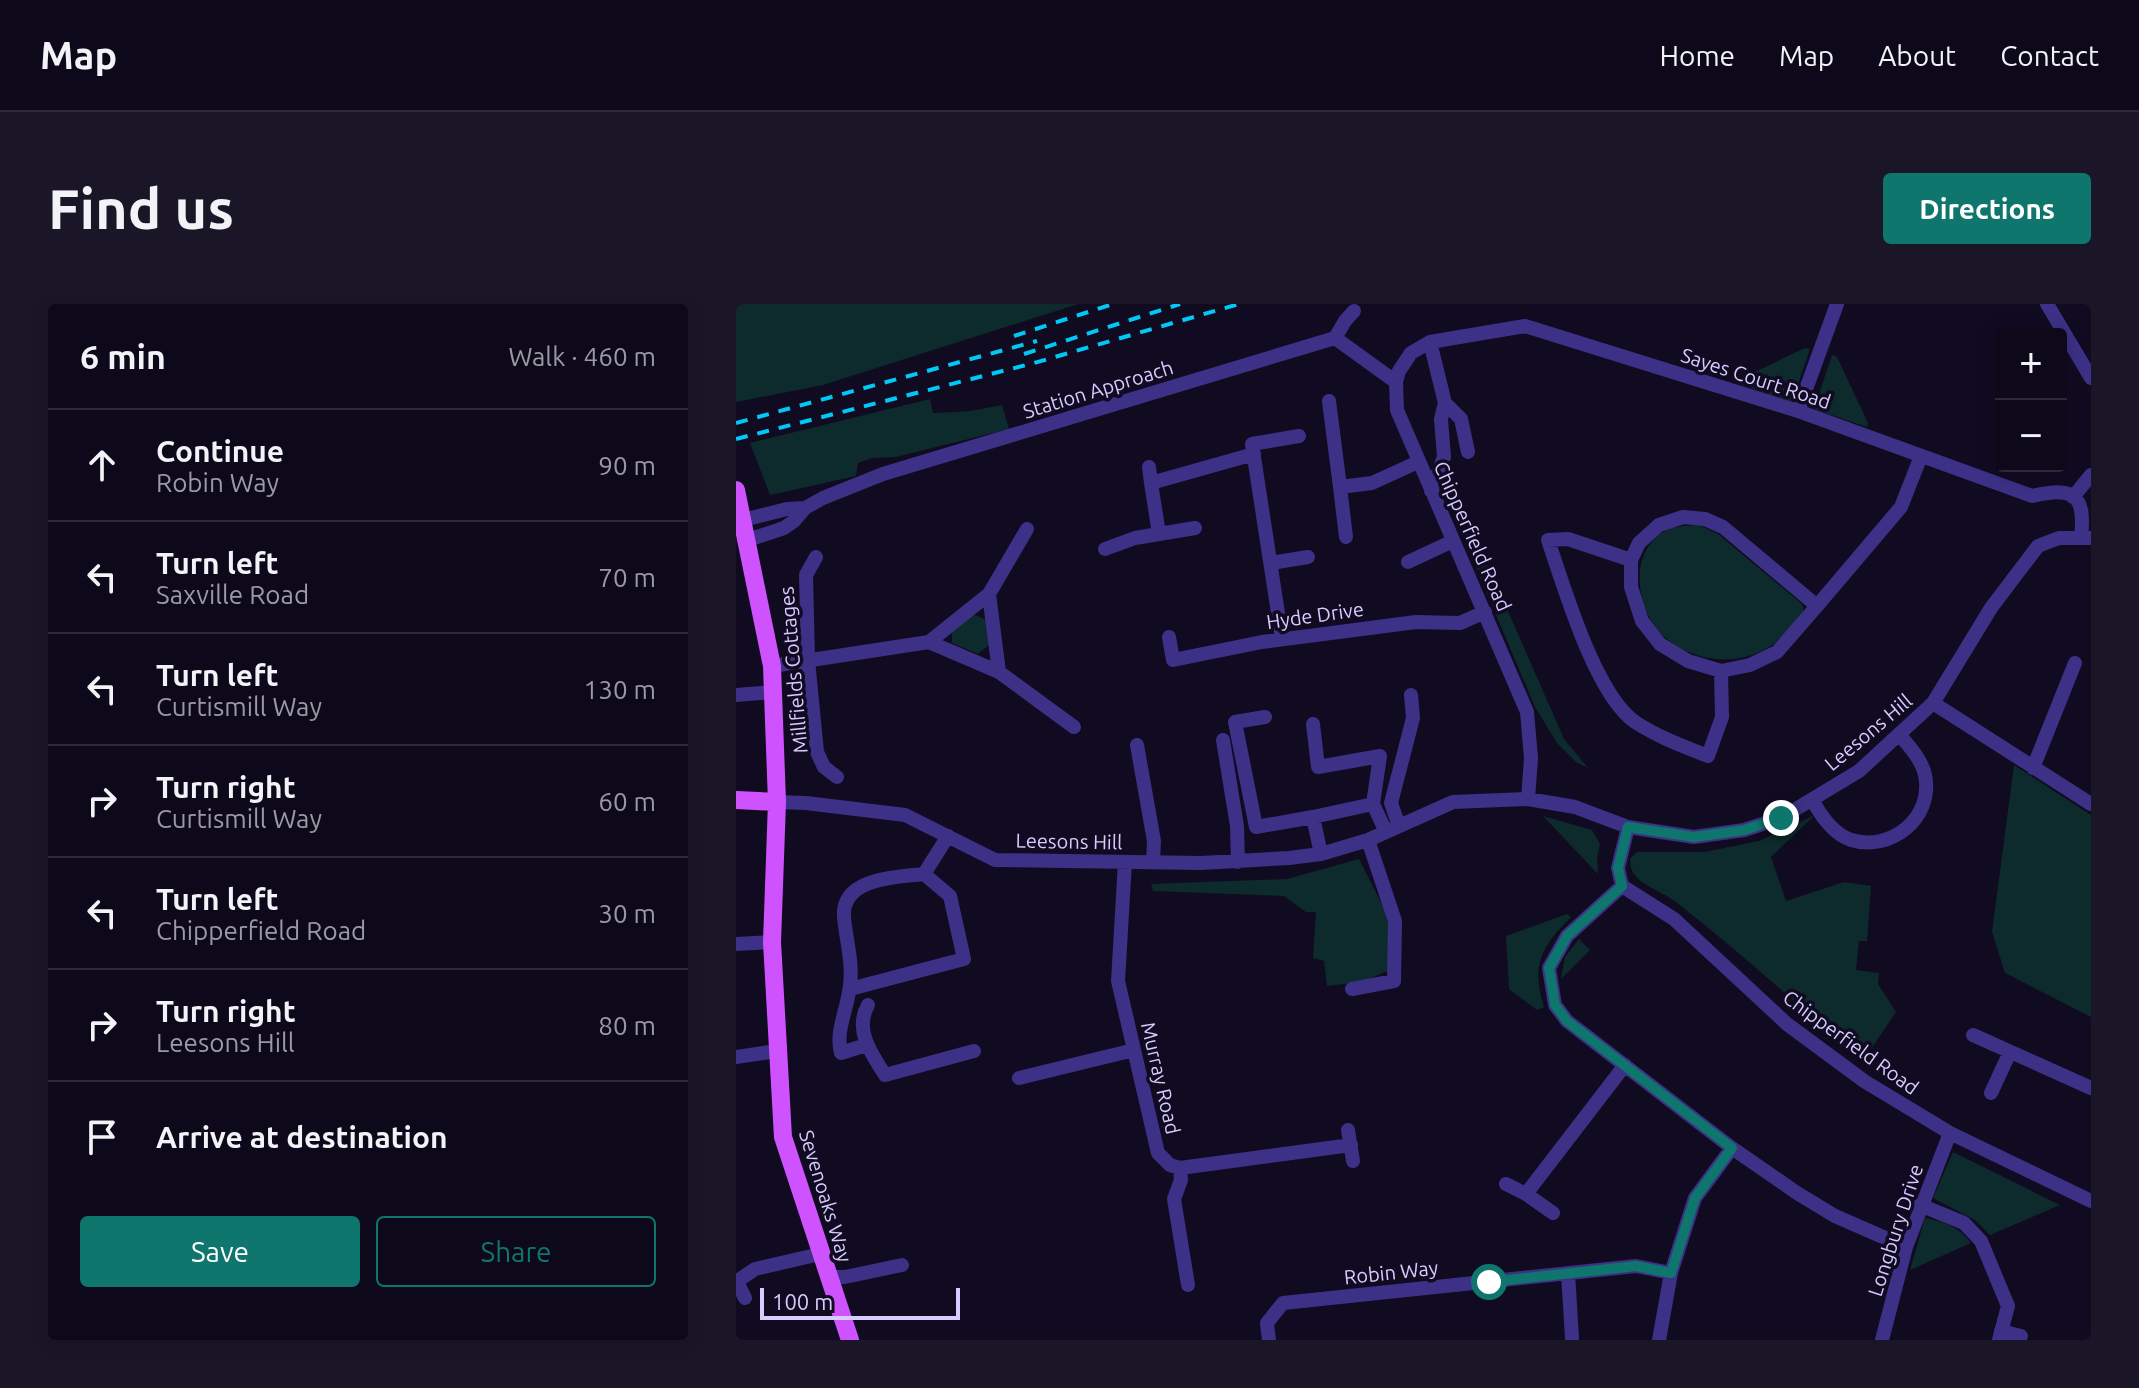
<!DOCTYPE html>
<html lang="en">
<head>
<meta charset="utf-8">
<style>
	:root { --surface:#0d081a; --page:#1b1627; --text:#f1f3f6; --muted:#9a9aa2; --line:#2d2939; --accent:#0f766e }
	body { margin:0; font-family:Ubuntu,sans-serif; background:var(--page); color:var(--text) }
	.controls { position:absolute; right:24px; top:24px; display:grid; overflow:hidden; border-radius:8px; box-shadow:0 4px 20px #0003 }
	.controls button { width:72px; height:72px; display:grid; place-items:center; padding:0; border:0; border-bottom:2px solid var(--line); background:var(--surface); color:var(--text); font:40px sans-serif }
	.scale { position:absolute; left:24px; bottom:20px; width:200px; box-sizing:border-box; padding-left:8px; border:4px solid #d6ccff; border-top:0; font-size:22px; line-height:28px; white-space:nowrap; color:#d6ccff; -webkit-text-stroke:6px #110b22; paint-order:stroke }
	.stop { position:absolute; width:24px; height:24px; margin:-18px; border:6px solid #0f766e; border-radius:50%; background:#fff }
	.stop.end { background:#0f766e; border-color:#fff; box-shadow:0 2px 8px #0008 }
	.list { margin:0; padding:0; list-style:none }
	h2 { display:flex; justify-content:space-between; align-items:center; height:104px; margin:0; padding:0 32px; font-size:34px }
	h2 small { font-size:26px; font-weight:400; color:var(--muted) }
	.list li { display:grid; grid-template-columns:52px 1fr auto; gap:24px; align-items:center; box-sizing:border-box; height:112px; padding:0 32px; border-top:2px solid var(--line) }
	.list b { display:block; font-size:30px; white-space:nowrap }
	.list p { margin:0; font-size:26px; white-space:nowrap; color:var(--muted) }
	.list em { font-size:26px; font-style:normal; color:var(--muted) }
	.actions { display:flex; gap:16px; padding:24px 32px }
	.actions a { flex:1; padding:18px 0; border:2px solid var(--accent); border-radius:8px; text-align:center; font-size:28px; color:var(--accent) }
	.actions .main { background:var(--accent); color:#fff }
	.icon { flex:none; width:44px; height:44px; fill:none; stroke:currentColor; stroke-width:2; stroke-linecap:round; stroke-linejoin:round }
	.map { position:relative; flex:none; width:1355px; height:1036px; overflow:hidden; border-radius:8px }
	header { display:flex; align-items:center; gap:48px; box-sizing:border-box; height:112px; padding:0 40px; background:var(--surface); border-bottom:2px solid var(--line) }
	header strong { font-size:38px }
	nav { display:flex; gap:44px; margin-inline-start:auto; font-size:28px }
	.intro { display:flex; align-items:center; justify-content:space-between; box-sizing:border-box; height:192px; padding:0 48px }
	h1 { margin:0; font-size:56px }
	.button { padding:20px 36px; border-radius:8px; background:var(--accent); color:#fff; font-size:28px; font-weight:700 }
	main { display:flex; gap:48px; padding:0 48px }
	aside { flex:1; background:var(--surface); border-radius:8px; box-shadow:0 4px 20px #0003 }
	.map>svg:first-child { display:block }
	.green { fill:#0d2b2c }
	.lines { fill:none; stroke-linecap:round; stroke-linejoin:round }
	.minor { stroke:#3c3186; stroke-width:14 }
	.major { stroke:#ce53ff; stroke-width:18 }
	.rail { stroke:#00c8f7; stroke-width:4; stroke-dasharray:12 10; stroke-linecap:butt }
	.route { stroke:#0f766e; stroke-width:10 }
	.labels { text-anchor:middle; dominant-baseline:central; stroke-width:7; stroke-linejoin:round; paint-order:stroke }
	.street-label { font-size:20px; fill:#d6ccff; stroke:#110b22 }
</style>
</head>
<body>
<header>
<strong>Map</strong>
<nav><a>Home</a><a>Map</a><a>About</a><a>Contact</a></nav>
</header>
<div class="intro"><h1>Find us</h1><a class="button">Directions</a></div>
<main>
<aside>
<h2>6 min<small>Walk · 460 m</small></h2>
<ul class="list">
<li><svg class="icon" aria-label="ahead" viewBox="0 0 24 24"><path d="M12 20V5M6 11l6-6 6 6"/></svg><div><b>Continue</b><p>Robin Way</p></div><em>90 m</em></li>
<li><svg class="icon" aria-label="left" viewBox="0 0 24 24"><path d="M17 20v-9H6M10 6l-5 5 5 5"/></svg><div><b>Turn left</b><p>Saxville Road</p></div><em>70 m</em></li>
<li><svg class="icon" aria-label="left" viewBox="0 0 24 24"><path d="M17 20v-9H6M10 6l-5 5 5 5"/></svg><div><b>Turn left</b><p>Curtismill Way</p></div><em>130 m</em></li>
<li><svg class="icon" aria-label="right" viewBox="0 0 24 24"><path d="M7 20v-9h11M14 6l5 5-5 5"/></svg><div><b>Turn right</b><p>Curtismill Way</p></div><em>60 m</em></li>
<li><svg class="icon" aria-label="left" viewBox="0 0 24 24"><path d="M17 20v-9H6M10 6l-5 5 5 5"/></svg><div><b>Turn left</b><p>Chipperfield Road</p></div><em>30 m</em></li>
<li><svg class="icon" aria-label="right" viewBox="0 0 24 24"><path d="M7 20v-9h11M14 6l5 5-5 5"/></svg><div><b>Turn right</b><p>Leesons Hill</p></div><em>80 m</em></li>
<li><svg class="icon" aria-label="arrive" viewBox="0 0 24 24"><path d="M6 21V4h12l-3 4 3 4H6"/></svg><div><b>Arrive at destination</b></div></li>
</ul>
<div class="actions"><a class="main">Save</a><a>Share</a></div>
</aside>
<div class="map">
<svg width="1355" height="1036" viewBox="0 0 1355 1036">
	<rect width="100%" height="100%" fill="#110b22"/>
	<path class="green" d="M0 0H342L87 81 0 98Z
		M1069 44 1074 45 1056 98 1003 80 1006 74Z
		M1096 51 1101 53 1132 119 1131 123 1078 105Z
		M194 95 197 109 235 107 266 101 273 125 160 153 136 154 122 159 120 172 34 191 14 139Z
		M707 185 754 266 828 435 852 464 840 458 821 439 799 403Z
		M963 221 982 230 1066 300 1068 308C1057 319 1046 335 1033 343 997 366 943 356 918 321 899 293 896 248 927 228 938 221 951 222 963 221Z
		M236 310 251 316 253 341 242 350 216 339V327Z
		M1278 461 1355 511V713L1269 669 1256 628Z
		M1079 511 1035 553 1050 597 1108 578 1135 582 1131 637H1123L1120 666 1143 669 1142 680 1160 708 1127 757C1065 704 1004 648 940 598 924 585 893 580 894 555L901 548H969L1023 537Z
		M807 512 856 526 864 540 861 554 862 570Z
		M623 555 652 612 654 666 625 678 591 682 588 657 577 654 580 608H570L548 592 417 587 415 580 551 575Z
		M831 610 835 613C805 643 795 661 808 703L801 706 773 685 770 632Z
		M843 635 854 646 825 675 829 653Z
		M1217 848 1324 901 1254 931 1239 916 1197 894Z
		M1189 914C1209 918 1223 923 1235 939L1174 966Z"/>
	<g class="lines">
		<path class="minor" d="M1311 0 1355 74
			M599 34 609 17 618 7
			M694 38 709 99 705 115 708 153 695 187
			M593 97 604 183 636 179 682 158
			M709 99 725 115 732 148
			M1062 107 1101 0
			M413 163 415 179
			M604 183 610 233
			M1337 193 1355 171
			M7 216 51 205 69 204
			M423 230 415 179 518 150
			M12 236 48 224 58 217 69 204 87 194 147 170 599 34 660 78
			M369 245 399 234 459 224
			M80 253 70 271 72 356 81 448 88 463 101 473
			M895 256 832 235 812 236C828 283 859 390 899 418 922 433 947 442 972 452L986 413 985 367
			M672 258 717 237
			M535 259 572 253
			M253 290 263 368
			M1081 302 1041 348 1014 361 985 367 952 357 924 340 906 317 895 283V256L903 239 923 221 947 213 969 215 987 223 1081 302 1165 203 1185 152
			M433 333 437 356 526 338 680 318 724 319 749 308
			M546 335 516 140 563 132
			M193 338 263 368 338 423
			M36 362 193 338 253 290 291 225
			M0 391 37 388
			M1197 399 1355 500
			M529 413 499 418 520 523 577 513 585 550
			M577 420 582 463 644 452 637 500 650 528
			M487 436 501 522 502 558
			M401 441 418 537 417 558
			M1297 464 1339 359
			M792 495 795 454 791 408 661 106 660 78 663 67 675 49 694 38 789 22 1062 107 1296 192C1337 182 1350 190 1345 233
			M1077 497C1085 512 1098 530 1115 536 1155 548 1198 514 1189 471 1186 456 1173 442 1163 430
			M41 498 70 499 169 511 259 556 465 559 553 554 585 550 632 536 717 498 792 495 839 503 892 523 958 533 1008 526 1045 514 1123 467 1197 399 1255 304 1302 242 1323 234H1355
			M577 513 637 500
			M663 522 655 499 677 414 675 391
			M892 523 882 564 886 582 938 615 1051 720 1128 777 1214 829 1355 897
			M389 558 382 677 422 849 434 861 444 864 615 841
			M188 570 212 532
			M886 582 831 632 813 664 819 701 831 717 996 844 1061 889 1099 912 1170 943
			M0 640 36 638
			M114 685 228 655 214 592 188 570C162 573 105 573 108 613 110 636 117 658 114 681 112 704 99 727 105 749L130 741
			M616 685 658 677 659 617 632 536
			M132 701C118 726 135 749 149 771L238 747
			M1237 731 1355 784
			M0 753 41 747
			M283 774 398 746
			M1255 789 1274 748
			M612 826 617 857
			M444 864 445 876 438 895 452 981
			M770 880 790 890 817 909
			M790 890 889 761
			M1184 901 1228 919 1245 937 1272 1002 1263 1036
			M832 969 836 1034
			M92 973H109L166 961
			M0 976 9 994
			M0 978 19 965 84 950
			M1265 1027 1285 1032
			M533 1036 531 1019 547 999 900 962 935 969
			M923 1036 935 969 959 894 996 844
			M1146 1036 1170 943 1214 829"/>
		<path class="major" d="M0 186 36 362 41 498 36 638 47 833 114 1036
			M0 496 41 498"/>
		<path class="rail" d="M278 32 377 0
			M288 50 444 0
			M0 119 301 37
			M0 135 298 59 503 0"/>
	</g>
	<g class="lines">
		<path class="route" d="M753 978 900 962 935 969 959 894 996 844 831 717 819 701 813 664 831 632 886 582 882 564 892 523 958 533 1008 526 1045 514"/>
	</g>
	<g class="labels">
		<g class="street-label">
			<text transform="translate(1020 74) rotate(18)">Sayes Court Road</text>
			<text transform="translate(362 85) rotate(-17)">Station Approach</text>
			<text transform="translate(737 232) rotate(66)">Chipperfield Road</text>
			<text transform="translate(579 311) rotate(-8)">Hyde Drive</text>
			<text transform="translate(57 366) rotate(-95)">Millfields Cottages</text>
			<text transform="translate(1132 428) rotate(-40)">Leesons Hill</text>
			<text transform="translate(333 537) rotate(1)">Leesons Hill</text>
			<text transform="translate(1115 738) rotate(36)">Chipperfield Road</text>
			<text transform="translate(425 774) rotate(77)">Murray Road</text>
			<text transform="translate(90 892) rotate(73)">Sevenoaks Way</text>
			<text transform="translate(1159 926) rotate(-72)">Longbury Drive</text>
			<text transform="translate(655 968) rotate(-6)">Robin Way</text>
		</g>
	</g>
</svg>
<div class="controls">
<button>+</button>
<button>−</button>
</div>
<div class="scale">100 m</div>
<div class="stop" style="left:753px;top:978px"></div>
<div class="stop end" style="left:1045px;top:514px"></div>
</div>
</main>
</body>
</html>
